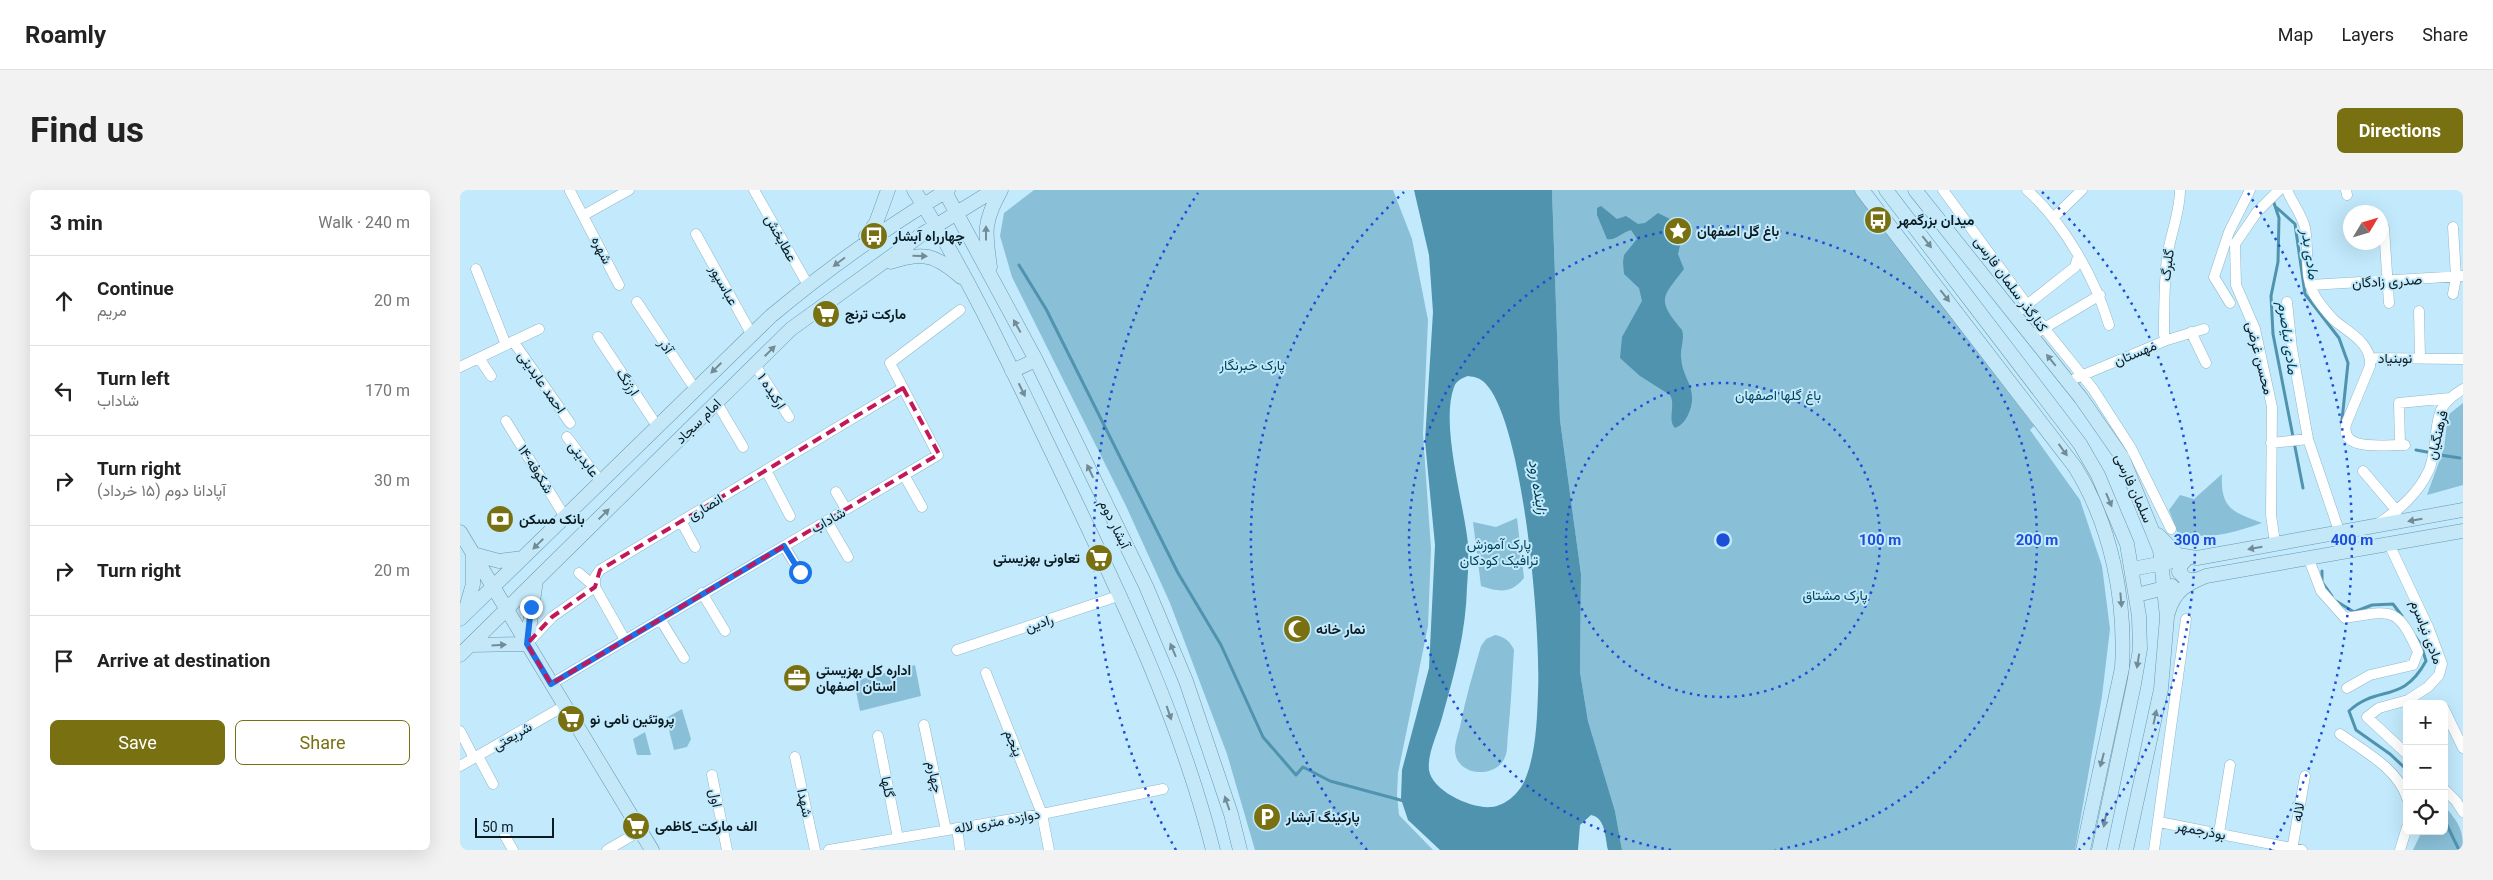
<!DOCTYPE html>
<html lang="en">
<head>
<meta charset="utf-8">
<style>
	:root { --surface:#fff; --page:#f2f2f2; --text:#222; --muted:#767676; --line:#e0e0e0; --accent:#797111 }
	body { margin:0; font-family:Roboto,Vazirmatn,sans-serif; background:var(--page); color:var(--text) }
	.controls { position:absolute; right:15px; bottom:15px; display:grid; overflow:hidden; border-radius:8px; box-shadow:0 5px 20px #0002 }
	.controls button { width:45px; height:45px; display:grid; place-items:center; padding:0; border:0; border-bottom:1px solid var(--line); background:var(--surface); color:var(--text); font:25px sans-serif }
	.compass { position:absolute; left:1883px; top:15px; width:45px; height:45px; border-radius:50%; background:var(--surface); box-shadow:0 5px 20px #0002; rotate:52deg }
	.scale { position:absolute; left:15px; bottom:12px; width:79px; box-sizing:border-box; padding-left:5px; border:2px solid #0c1b21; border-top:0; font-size:14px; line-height:18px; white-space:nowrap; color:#0c1b21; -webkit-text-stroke:4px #c2eafc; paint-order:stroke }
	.stop { position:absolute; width:15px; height:15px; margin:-11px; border:4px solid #1a73e8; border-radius:50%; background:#fff }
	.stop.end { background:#1a73e8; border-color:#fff; box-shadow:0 1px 5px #0008 }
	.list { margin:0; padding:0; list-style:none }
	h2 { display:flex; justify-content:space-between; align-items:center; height:65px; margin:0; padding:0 20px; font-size:21px }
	h2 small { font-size:16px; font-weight:400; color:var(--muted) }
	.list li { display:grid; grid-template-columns:32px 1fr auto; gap:15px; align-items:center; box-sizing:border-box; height:90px; padding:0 20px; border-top:1px solid var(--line) }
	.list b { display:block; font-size:19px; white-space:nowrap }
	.list p { margin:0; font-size:16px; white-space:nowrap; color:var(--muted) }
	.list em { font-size:16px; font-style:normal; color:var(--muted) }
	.actions { display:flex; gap:10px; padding:15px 20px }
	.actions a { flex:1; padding:11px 0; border:1px solid var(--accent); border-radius:8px; text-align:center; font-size:18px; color:var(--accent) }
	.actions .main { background:var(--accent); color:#fff }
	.icon { flex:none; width:28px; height:28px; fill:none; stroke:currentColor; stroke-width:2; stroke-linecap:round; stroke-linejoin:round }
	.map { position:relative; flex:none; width:2003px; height:660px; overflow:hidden; border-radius:8px }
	header { display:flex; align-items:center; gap:30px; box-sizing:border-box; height:70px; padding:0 25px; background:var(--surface); border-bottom:1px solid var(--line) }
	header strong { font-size:24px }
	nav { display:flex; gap:28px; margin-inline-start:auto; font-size:18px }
	.intro { display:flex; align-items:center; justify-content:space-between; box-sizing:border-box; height:120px; padding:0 30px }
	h1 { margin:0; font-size:35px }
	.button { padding:12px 22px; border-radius:8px; background:var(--accent); color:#fff; font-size:18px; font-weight:700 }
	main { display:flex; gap:30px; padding:0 30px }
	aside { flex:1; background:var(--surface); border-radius:8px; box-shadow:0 5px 20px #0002 }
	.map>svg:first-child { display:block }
	.green { fill:#89bfd7 }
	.water { fill:#4f93ae; fill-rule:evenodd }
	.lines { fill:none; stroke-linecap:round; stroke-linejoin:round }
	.stream { stroke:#4f93ae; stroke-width:3 }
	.minor-casing { stroke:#90b7c8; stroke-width:11 }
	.major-casing { stroke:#6a96aa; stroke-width:15 }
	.minor { stroke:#fff; stroke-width:10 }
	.major { stroke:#c4e8f8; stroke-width:14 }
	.oneway { fill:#718c97 }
	.route { stroke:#1a73e8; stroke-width:6 }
	.marked { fill:none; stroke:#c2185b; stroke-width:4; stroke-dasharray:10 6; stroke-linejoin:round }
	.ring { fill:none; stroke:#1d4ed8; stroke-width:2.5; stroke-dasharray:2.5 5 }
	.labels { text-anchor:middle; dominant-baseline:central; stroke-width:4; stroke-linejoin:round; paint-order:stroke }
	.poi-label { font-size:14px; font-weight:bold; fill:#0c1b21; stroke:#c2eafc; text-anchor:start }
	.street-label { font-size:14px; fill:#0c1b21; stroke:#c2eafc }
	.park-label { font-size:14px; fill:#044256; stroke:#c2eafc }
	.water-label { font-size:15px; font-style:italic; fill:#003d51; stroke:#c2eafc }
	.centre { fill:#1d4ed8; stroke:#c2eafc; stroke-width:2.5 }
	.ring-label { font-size:15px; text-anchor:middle; font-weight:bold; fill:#1d4ed8; stroke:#c2eafc; stroke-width:4; stroke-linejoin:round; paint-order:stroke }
</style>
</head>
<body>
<header>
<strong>Roamly</strong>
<nav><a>Map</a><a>Layers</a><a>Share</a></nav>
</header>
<div class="intro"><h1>Find us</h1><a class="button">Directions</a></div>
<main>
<aside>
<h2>3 min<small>Walk · 240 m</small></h2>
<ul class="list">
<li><svg class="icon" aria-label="ahead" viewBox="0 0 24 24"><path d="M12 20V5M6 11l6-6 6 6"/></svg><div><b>Continue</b><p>مریم</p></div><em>20 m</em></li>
<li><svg class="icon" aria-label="left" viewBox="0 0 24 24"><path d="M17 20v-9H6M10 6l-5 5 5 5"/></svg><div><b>Turn left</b><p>شاداب</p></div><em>170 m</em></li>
<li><svg class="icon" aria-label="right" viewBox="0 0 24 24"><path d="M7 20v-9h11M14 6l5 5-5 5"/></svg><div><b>Turn right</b><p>آپادانا دوم (۱۵ خرداد)</p></div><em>30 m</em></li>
<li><svg class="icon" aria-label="right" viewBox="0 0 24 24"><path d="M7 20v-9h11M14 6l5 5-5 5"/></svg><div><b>Turn right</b></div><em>20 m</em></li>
<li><svg class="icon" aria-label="arrive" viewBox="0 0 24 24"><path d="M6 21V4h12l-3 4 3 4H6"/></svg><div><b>Arrive at destination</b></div></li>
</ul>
<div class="actions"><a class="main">Save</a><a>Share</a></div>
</aside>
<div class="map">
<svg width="2003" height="660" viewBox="0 0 2003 660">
	<rect width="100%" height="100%" fill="#c2eafc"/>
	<path class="green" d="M574 0H933L952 49 968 130 963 244 971 359 968 436 938 583 937 605 939 625 973 660H795L767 564 710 413 666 316 552 87 540 46 544 23Z
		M1092 0H1394L1574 236 1570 240 1620 310 1642 376 1650 439 1642 506 1615 660H1162L1155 621 1128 531 1120 482 1121 384 1100 230Z
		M2003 213V295L1967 305 1984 258 1988 225Z
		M1762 284C1760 319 1773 322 1802 333 1768 344 1754 349 1718 344L1709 320 1720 305 1734 309Z
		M1057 328 1064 388C1051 404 1039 402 1021 396L1013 332 1036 337Z
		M1035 445C1045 447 1050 451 1054 460 1052 488 1051 516 1048 544 1047 551 1048 561 1045 567 1036 590 995 586 995 560 995 553 998 544 1000 537 1005 510 1013 483 1021 456L1026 449Z
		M455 475 461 506 400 521 394 491Z
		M222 519 231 549 227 557 214 560 206 528Z
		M185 542 191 565H177L173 549Z
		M1984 615C1998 633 2003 637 2003 660H1953L1962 641H1984Z"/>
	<path class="water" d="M954 0H1092L1100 230 1121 384 1120 482 1128 531 1155 621 1162 660H1148C1145 648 1146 628 1131 625L1120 635 1118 660H980L948 630 941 609 942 580 969 478 975 355 965 251 973 122 969 65ZM1008 186C1015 187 1020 188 1025 193 1064 232 1081 443 1078 502 1077 531 1076 565 1064 592 1058 604 1045 616 1031 617 1012 619 972 601 969 580 967 563 979 541 983 524 995 482 1006 441 1007 397 1008 383 1009 368 1008 354 1004 313 980 235 994 197 996 191 1002 188 1008 186Z
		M1141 16 1157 29 1166 26 1178 34 1185 33 1198 23 1212 30 1220 40 1221 51 1218 64 1224 79C1202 108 1196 109 1222 140 1225 150 1220 158 1221 167 1222 190 1240 199 1228 225 1225 231 1221 236 1215 238 1207 230 1216 215 1210 205L1180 186 1160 168 1162 147 1182 111 1179 98 1164 84 1163 72 1164 65 1177 49 1171 40C1162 42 1156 51 1147 49L1137 25V18Z"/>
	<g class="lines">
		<path class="stream" d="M1813 10 1819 28 1818 72 1811 106 1813 144 1843 298
			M1816 17 1835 34 1845 104 1879 148 1888 173 1882 230
			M559 75 586 119 718 383 761 455 803 547 836 585 843 577 870 591 944 611
			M1956 260 1967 262
			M1980 265 2000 268
			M1862 381V392L1872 406
			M1876 411 1894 422 1912 415 1933 414 1942 426
			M1947 580 1930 564 1896 540 1889 521C1918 494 1942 515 1966 471L1961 455 1955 446
			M1984 629 1999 660"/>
		<g class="minor-casing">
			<path id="minor" d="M294 0 348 95
				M1483 0 1584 138 1633 199 1671 258 1711 339
				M1567 0C1604 33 1635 88 1649 135
				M1827 0C1832 13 1842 24 1845 38 1850 63 1842 87 1857 109 1862 116 1868 124 1874 130 1889 143 1912 153 1910 176L1886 234C1880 263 1927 254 1945 255
				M1886 0 1887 5
				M110 1 159 95
				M124 25 169 0
				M1593 28 1622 0
				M1993 37 1996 87 1993 104
				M1924 38 1929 113
				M236 44 292 145
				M16 79 46 155
				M1850 95 2003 86
				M177 112 235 199
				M1827 112 1832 159 1848 249 1879 341
				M1770 113 1754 87 1769 42 1790 0
				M1959 121 1960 168
				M1554 125 1615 77 1618 67
				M1731 142 1746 173
				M1571 146 1640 105
				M138 147 197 236
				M1707 150 1704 145C1704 119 1704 94 1707 68 1710 45 1720 23 1720 0
				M53 151 110 233
				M19 168 31 186
				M1911 168 2003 169
				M295 175 329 227
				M0 177 79 139
				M1616 188 1707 150 1744 139
				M257 213 283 257
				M46 231 105 327
				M107 247 141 292
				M1811 253 1848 249
				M1940 255 1939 213 1990 208
				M306 280 330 326
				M1903 281 1937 321
				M444 285 462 317
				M376 302 386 319
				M221 331 235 357
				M367 331 388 367
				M1919 333C1940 319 1958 304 1969 280 1977 261 1974 235 1981 220 1985 211 1995 204 2003 199
				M1815 353 1811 325 1812 217 1795 139 1776 95 1775 54 1797 22 1819 0
				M1929 354 1969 439 1982 474 1979 485 1968 497 1948 510 1919 518 1907 527 1947 564
				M324 356 340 382
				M1848 367 1861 401 1885 428C1931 421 1937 415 1958 462L1953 475 1910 485 1887 498
				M119 383 135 397 165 450
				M242 403 265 441
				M200 429 224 468
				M67 454 92 427 135 397V387L140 380 443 198
				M497 460 661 405
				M526 483 582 624 589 660
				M91 494 478 265 430 173 500 120
				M1984 519 2003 558
				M464 535 486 640
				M0 541 14 568
				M1880 544C1904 561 1938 579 1947 608
				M418 546 438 648
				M18 566 33 594
				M335 567 355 660
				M0 576 104 516
				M252 585 267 660
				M1984 599 1996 611 2003 622
				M1699 632 1842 660
				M497 638 500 660
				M1759 643 1770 575
				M45 646 53 660
				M147 660 180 641
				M369 660 582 624 703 599
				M1694 660 1726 429
				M1832 660 1845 586
				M1940 660 1947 637"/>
		</g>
		<g class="major-casing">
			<path id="major" d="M454 0C510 88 553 182 598 275 658 400 719 525 753 660
				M484 0 576 170 686 396 726 491 771 624 780 660
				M1402 0 1615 277C1651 335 1666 409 1662 478L1623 660
				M1426 0 1620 254 1638 285 1667 354 1679 426 1680 459 1674 494 1639 660
				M1455 0 1621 208 1662 267 1700 360 1707 427 1701 499 1666 660
				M406 46 416 33 428 0
				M431 72C463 61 476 65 501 87
				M530 77C525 42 523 32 541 0
				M552 181 576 170
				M0 342 192 660
				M1698 345 1718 365 1737 368 2003 320
				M13 364 39 371 63 368
				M1727 368 1721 375 1719 382 1726 389 1736 390
				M1672 379 1709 372
				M1677 405 1712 396
				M5 422 13 394V365
				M1708 423C1714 401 1726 394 1746 386L2003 341
				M0 429 311 126C367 79 425 38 488 0
				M10 455 67 454 76 390
				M0 465 331 139 461 45 534 0"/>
		</g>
		<use href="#minor" class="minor"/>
		<use href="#major" class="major"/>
	</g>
	<defs><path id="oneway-solid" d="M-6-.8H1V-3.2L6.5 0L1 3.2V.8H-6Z" transform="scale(1.25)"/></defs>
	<g class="oneway">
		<use href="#oneway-solid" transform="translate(526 43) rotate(-90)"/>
		<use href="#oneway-solid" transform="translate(1467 52) rotate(52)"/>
		<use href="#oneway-solid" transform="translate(460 66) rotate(1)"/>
		<use href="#oneway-solid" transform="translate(379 72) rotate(143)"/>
		<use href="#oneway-solid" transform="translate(1485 106) rotate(52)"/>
		<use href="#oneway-solid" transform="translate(557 136) rotate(-119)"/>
		<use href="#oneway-solid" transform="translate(310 161) rotate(-45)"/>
		<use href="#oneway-solid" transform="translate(1591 170) rotate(-129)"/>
		<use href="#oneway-solid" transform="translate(256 178) rotate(136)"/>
		<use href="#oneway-solid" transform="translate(562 200) rotate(64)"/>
		<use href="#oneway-solid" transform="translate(1603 260) rotate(54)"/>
		<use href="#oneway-solid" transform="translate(630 281) rotate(-116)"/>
		<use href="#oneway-solid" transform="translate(1649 310) rotate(67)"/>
		<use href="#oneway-solid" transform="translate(144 324) rotate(-44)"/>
		<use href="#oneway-solid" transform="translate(1955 330) rotate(170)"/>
		<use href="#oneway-solid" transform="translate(78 354) rotate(135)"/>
		<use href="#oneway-solid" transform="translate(1795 358) rotate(170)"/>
		<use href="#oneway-solid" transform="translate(1661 410) rotate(85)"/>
		<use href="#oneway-solid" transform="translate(39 455) rotate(-3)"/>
		<use href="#oneway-solid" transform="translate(713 460) rotate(-113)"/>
		<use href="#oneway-solid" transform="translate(1678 471) rotate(99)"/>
		<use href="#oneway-solid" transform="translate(709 523) rotate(71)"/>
		<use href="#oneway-solid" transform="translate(1695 527) rotate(-78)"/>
		<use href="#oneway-solid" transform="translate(1642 570) rotate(105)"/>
		<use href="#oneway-solid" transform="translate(767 613) rotate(-109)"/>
		<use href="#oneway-solid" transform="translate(1645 630) rotate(101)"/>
	</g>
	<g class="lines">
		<path class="route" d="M71 417 67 454 91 494 324 356 340 382"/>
	</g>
	<path class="marked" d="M443 198 479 264 91 494 67 454 92 427 135 397 140 380Z"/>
	<g class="ring">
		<circle cx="1263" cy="350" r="157"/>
		<path d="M1211 660A314 314 0 1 1 1315 660"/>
		<path d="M907 660A472 472 0 0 1 944 2M1582 2A472 472 0 0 1 1619 660"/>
		<path d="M716 660A629 629 0 0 1 738 3M1788 3A629 629 0 0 1 1810 660"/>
	</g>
	<defs>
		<g id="bus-disc" transform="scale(1.4375)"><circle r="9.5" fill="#797111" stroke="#c2eafc"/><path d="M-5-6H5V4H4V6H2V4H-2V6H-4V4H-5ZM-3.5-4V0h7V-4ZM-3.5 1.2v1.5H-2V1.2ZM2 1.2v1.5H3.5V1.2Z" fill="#fff"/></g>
		<g id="sight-disc" transform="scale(1.4375)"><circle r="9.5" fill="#797111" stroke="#c2eafc"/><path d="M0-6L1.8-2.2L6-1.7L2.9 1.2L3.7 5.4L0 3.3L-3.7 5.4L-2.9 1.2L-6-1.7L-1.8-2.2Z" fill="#fff"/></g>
		<g id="supermarket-disc" transform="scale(1.4375)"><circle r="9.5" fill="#797111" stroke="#c2eafc"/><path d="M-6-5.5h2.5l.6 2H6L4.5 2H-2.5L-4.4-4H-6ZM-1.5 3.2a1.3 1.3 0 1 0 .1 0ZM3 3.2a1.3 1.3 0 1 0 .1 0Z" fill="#fff"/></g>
		<g id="bank-disc" transform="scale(1.4375)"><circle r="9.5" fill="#797111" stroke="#c2eafc"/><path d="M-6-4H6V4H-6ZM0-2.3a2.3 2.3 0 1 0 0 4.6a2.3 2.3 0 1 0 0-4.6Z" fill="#fff"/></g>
		<g id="mosque-disc" transform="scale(1.4375)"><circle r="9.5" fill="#797111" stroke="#c2eafc"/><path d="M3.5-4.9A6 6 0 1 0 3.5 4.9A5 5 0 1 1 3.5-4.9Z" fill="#fff"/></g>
		<g id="office-disc" transform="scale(1.4375)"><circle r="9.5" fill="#797111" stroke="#c2eafc"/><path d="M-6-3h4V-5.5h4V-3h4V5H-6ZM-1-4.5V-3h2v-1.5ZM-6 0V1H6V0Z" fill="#fff"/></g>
		<g id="parking-disc" transform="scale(1.4375)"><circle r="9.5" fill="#797111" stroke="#c2eafc"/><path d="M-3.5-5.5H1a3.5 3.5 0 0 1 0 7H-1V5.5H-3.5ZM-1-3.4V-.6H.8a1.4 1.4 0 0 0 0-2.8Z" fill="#fff"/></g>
	</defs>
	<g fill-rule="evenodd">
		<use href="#bus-disc" x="1418" y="30"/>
		<use href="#sight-disc" x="1218" y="41"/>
		<use href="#bus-disc" x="414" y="46"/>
		<use href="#supermarket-disc" x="366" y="124"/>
		<use href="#bank-disc" x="40" y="329"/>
		<use href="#supermarket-disc" x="639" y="368"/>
		<use href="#mosque-disc" x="837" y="439"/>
		<use href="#office-disc" x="337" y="488"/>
		<use href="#supermarket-disc" x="111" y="529"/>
		<use href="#parking-disc" x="807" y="627"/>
		<use href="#supermarket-disc" x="176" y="636"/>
	</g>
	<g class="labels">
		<g class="poi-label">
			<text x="1437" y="30">میدان بزرگمهر</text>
			<text x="1237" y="41">باغ گل اصفهان</text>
			<text x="433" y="46">چهارراه آبشار</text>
			<text x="385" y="124">مارکت ترنج</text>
			<text x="59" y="329">بانک مسکن</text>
			<text x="620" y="368" text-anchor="end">تعاونی بهزیستی</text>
			<text x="856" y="439">نمار خانه</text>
			<text x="356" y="480">اداره کل بهزیستی<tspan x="356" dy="16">استان اصفهان</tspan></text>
			<text x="130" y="529">پروتئین نامی نو</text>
			<text x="826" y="627">پارکینگ آبشار</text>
			<text x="195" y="636">الف مارکت_کاظمی</text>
		</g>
		<g class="street-label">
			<text transform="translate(321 48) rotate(61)">عطابخش</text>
			<text transform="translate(142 60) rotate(64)">شهره</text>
			<text transform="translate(1707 75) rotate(-83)">گلبرگ</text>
			<text transform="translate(1927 91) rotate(-3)">صدری زادگان</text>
			<text transform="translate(1551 94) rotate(54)">کنارگذر سلمان فارسی</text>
			<text transform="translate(264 95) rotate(61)">عباسپور</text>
			<text transform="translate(206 156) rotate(56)">آذر</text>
			<text transform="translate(1675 163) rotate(-23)">مهستان</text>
			<text transform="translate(1800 168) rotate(76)">محسن غرضی</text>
			<text x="1935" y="168">نوبنیاد</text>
			<text transform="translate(82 192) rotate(55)">احمد عابدینی</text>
			<text transform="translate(168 192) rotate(56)">ارژنگ</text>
			<text transform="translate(312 201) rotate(57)">ارکیده ۱</text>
			<text transform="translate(238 231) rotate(-45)">امام سجاد</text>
			<text transform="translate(1977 245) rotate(-76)">فرهنگیان</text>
			<text transform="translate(124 269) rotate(53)">عابدینی</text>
			<text transform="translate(76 279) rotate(58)">۱۴-شکوفه</text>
			<text transform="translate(1674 298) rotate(66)">سلمان فارسی</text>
			<text transform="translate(245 317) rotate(-31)">انصاری</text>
			<text transform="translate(368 330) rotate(-30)">شاداب</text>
			<text transform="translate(655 334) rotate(64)">آبشار دوم</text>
			<text transform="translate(579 433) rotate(-18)">رادین</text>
			<text transform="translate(1967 442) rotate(69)">مادی نیاسرم</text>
			<text transform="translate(52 546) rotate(-30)">شریعتی</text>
			<text transform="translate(554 553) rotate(68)">پنجم</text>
			<text transform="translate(475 587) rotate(78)">چهارم</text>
			<text transform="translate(428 597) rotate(79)">گلها</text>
			<text transform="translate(256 608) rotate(79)">اول</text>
			<text transform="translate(345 613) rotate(78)">شهدا</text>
			<text transform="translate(1838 622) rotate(-80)">لاله</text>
			<text transform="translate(537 631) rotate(-10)">دوازده متری لاله</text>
			<text transform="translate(1741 640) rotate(11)">بوذرجمهر</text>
		</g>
		<g class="park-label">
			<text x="792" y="175">پارک خبرنگار</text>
			<text x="1318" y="205">باغ گلها اصفهان</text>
			<text x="1039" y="354">پارک آموزش<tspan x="1039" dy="16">ترافیک کودکان</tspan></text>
			<text x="1375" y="405">پارک مشتاق</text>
		</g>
		<g class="water-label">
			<text transform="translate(1850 64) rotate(81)">مادی بدر</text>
			<text transform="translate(1828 148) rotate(82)">مادی نیاصرم</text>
			<text transform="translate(1078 297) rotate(81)">زاینده رود</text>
		</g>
	</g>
	<circle cx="1263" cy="350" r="8" class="centre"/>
	<g class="ring-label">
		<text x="1420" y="355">100 m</text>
		<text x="1577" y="355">200 m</text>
		<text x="1735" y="355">300 m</text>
		<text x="1892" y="355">400 m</text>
	</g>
</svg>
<div class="controls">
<button>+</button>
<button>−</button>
<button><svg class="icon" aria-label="locate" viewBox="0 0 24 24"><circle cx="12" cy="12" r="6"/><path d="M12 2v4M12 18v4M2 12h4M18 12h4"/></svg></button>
</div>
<svg class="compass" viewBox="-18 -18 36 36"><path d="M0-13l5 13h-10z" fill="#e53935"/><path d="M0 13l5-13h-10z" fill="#767676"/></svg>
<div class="scale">50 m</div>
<div class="stop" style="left:340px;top:382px"></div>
<div class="stop end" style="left:71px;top:417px"></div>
</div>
</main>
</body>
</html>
